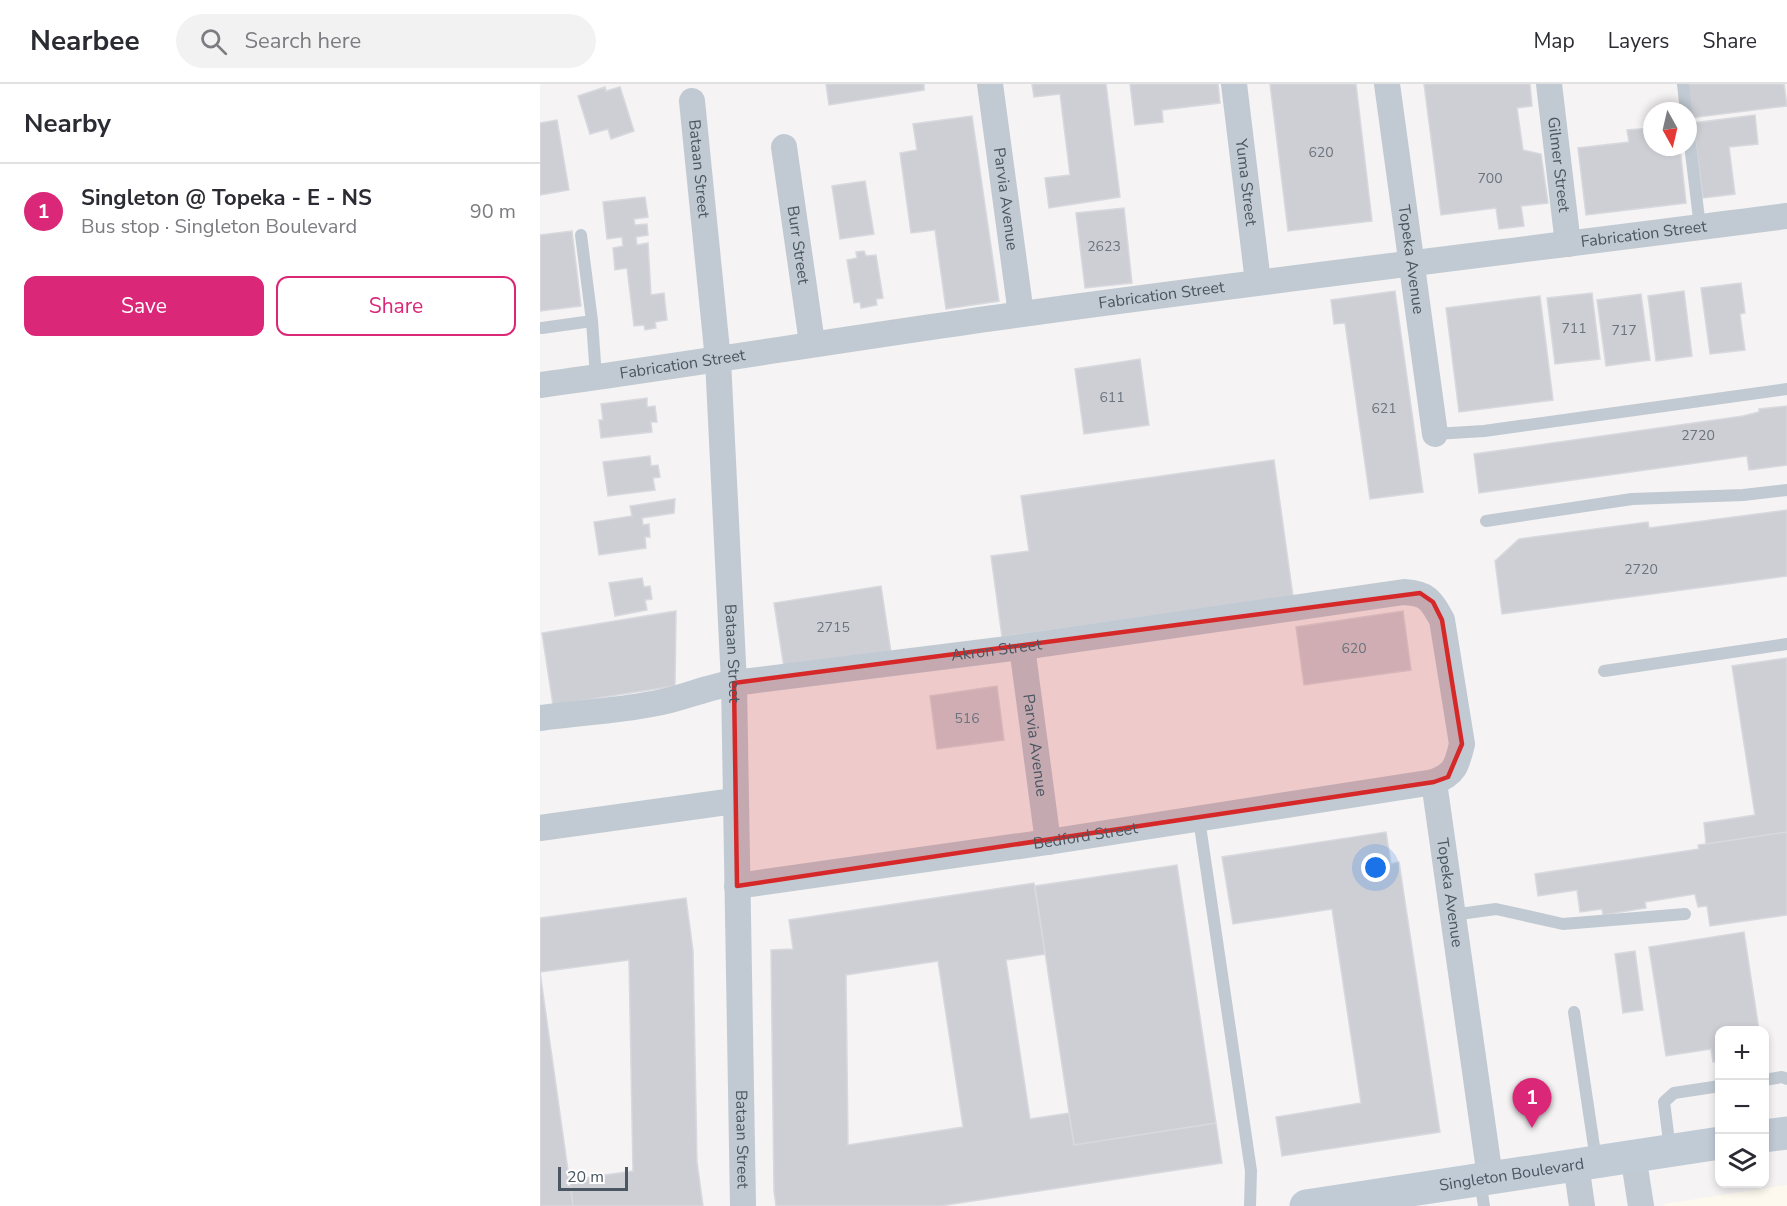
<!DOCTYPE html>
<html lang="en">
<head>
<meta charset="utf-8">
<style>
	:root { --surface:#fff; --page:#f2f2f3; --text:#2b2b33; --muted:#7c7c81; --line:#e1e1e2; --accent:#db2777 }
	body { margin:0; font-family:"Nunito Sans",sans-serif; background:var(--page); color:var(--text) }
	.controls { position:absolute; right:18px; bottom:18px; display:grid; overflow:hidden; border-radius:12px; box-shadow:0 3px 9px #0003 }
	.controls button { width:54px; height:54px; display:grid; place-items:center; padding:0; border:0; border-bottom:2px solid var(--line); background:var(--surface); color:var(--text); font:30px sans-serif }
	.compass { position:absolute; left:1103px; top:18px; width:54px; height:54px; border-radius:50%; background:var(--surface); box-shadow:0 3px 9px #0003; rotate:172deg }
	.scale { position:absolute; left:18px; bottom:15px; width:70px; box-sizing:border-box; padding-left:6px; border:3px solid #4a5661; border-top:0; font-size:16px; line-height:21px; white-space:nowrap; color:#4a5661; -webkit-text-stroke:4px #fff; paint-order:stroke }
	.you { position:absolute; left:836px; top:784px; width:21px; height:21px; margin:-15px; border:4px solid #fff; border-radius:50%; background:#1a73e8; box-shadow:0 0 0 9px #1a73e833 }
	.badge { display:grid; place-items:center; width:39px; height:39px; border-radius:50%; background:var(--accent); color:#fff; font-size:20px; font-weight:700 }
	.pin { position:absolute; translate:-50% -50px; filter:drop-shadow(0 2px 3px #0008) }
	.pin::after { content:''; position:absolute; top:32px; width:21px; height:18px; background:inherit; clip-path:polygon(0 0,100% 0,50% 100%) }
	.list { margin:0; padding:0; list-style:none }
	h2 { display:flex; justify-content:space-between; align-items:center; height:78px; margin:0; padding:0 24px; font-size:26px }
	h2 small { font-size:20px; font-weight:400; color:var(--muted) }
	.list li { display:grid; grid-template-columns:39px 1fr auto; gap:18px; align-items:center; box-sizing:border-box; height:96px; padding:0 24px; border-top:2px solid var(--line) }
	.list b { display:block; font-size:22px; white-space:nowrap }
	.list p { margin:0; font-size:20px; white-space:nowrap; color:var(--muted) }
	.list em { font-size:20px; font-style:normal; color:var(--muted) }
	.actions { display:flex; gap:12px; padding:18px 24px }
	.actions a { flex:1; padding:14px 0; border:2px solid var(--accent); border-radius:12px; text-align:center; font-size:21px; color:var(--accent) }
	.actions .main { background:var(--accent); color:#fff }
	.icon { flex:none; width:33px; height:33px; fill:none; stroke:currentColor; stroke-width:2; stroke-linecap:round; stroke-linejoin:round }
	.map { position:relative; flex:none; width:1247px; height:1122px; overflow:hidden }
	header { display:flex; align-items:center; gap:36px; box-sizing:border-box; height:84px; padding:0 30px; background:var(--surface); border-bottom:2px solid var(--line) }
	header strong { font-size:28px }
	nav { display:flex; gap:33px; margin-inline-start:auto; font-size:21px }
	.search { width:420px; height:54px; background:var(--page); display:flex; align-items:center; gap:15px; box-sizing:border-box; padding:0 21px; border-radius:33px; color:var(--muted); font-size:22px }
	main { display:flex }
	aside { flex:1; background:var(--surface) }
	.map>svg:first-child { display:block }
	.commercial { fill:#fdf9ef }
	.building { fill:#cdcfd5; stroke:#d7d9de; stroke-width:1.5; fill-rule:evenodd }
	.lines { fill:none; stroke-linecap:round; stroke-linejoin:round }
	.service { stroke:#c1cad2; stroke-width:12 }
	.minor { stroke:#c1cad2; stroke-width:26 }
	.secondary { stroke:#c1cbd6; stroke-width:33 }
	.marked { fill:#d62828; fill-opacity:0.2; stroke:#d62828; stroke-width:4.5; stroke-linejoin:round }
	.labels { text-anchor:middle; dominant-baseline:central; stroke-width:4.5; stroke-linejoin:round; paint-order:stroke }
	.number-label { font-size:14px; fill:#6b747e }
	.street-label { font-size:16px; fill:#4a5661; stroke:#fff }
</style>
</head>
<body>
<header>
<strong>Nearbee</strong>
<div class="search"><svg class="icon" aria-label="search" viewBox="0 0 24 24"><circle cx="10" cy="10" r="6"/><path d="M15 15l6 6"/></svg>Search here</div>
<nav><a>Map</a><a>Layers</a><a>Share</a></nav>
</header>
<main>
<aside>
<h2>Nearby<small></small></h2>
<ul class="list">
<li><span class="badge">1</span><div><b>Singleton @ Topeka - E - NS</b><p>Bus stop · Singleton Boulevard</p></div><em>90 m</em></li>
</ul>
<div class="actions"><a class="main">Save</a><a>Share</a></div>
</aside>
<div class="map">
<svg width="1247" height="1122" viewBox="0 0 1247 1122">
	<rect width="100%" height="100%" fill="#f5f3f3"/>
	<path class="commercial" d="M1247 1101V1122H1124V1120Z"/>
	<path class="building" d="M286 0H384V6L289 21Z
		M492 0H566L580 113 509 124 505 94 530 91 520 10 494 13Z
		M590 0H678L680 19 622 26 623 38 595 41Z
		M730 0H816L832 137 748 147Z
		M884 0H990L992 22 977 24 983 66 1001 70 1008 119 981 122 984 142 959 145 956 124 901 131Z
		M1145 0H1244L1247 22 1150 34Z
		M65 3 66 7 80 3 94 47 71 55 68 45 50 50 38 12Z
		M1215 31 1218 60 1189 63 1195 110 1163 114 1153 39Z
		M432 32 459 217 406 225 395 146 371 149 360 69 377 66 373 40Z
		M17 36 29 106 0 111V39Z
		M1112 44V63H1140L1146 119 1046 131 1038 64 1089 58 1087 46Z
		M325 97 334 150 300 155 292 102Z
		M105 113 108 133 94 135 95 141 107 140 108 151 96 153 97 161 108 159 111 211 124 209 127 236 115 238 116 244 105 246 104 241 94 242 87 184 75 186 73 164 83 162 82 153 67 155 63 118Z
		M584 124 592 199 545 204 536 129Z
		M32 147 41 222 0 227V151Z
		M324 167 326 172 336 171 343 214 336 215 337 221 321 224 320 218 314 219 307 176 317 174 316 168Z
		M1201 199 1205 229 1200 230 1205 266 1170 270 1161 204Z
		M855 207 883 408 830 415 805 239 794 240 791 216Z
		M1144 207 1152 272 1116 277 1108 212Z
		M1052 209 1060 275 1015 280 1007 214Z
		M1101 210 1110 276 1066 282 1057 216Z
		M1000 212 1013 316 919 328 906 224Z
		M600 275 609 341 544 350 535 285Z
		M107 314V323L115 322 117 338H111L112 348 61 354 59 336H63L61 320Z
		M1247 322V381L1209 386 1207 372 939 409 934 370 1203 332 1219 328V325Z
		M110 372 111 382 118 381 120 393 113 394 115 406 68 412 63 378Z
		M734 376 753 512 462 553 451 472 489 467 481 412Z
		M135 415 134 429 102 434 103 441 109 440 110 453H105L106 464 59 471 54 438 92 432 90 422Z
		M1247 426V492L962 530 955 477 979 455 1108 438 1109 444Z
		M102 494 104 503 110 502 112 515 105 516 107 526 75 532 69 499Z
		M341 502 351 568 244 584 234 519Z
		M136 527 135 602 13 621 2 549Z
		M863 527 871 586 764 601 756 543Z
		M1247 574V748L1166 760 1164 739 1215 731 1192 582Z
		M457 602 464 656 397 665 390 612Z
		M846 748 851 780 859 778 900 1048 742 1072 736 1033 821 1019 792 825 693 840 682 773Z
		M1247 748V831L1170 842 1167 822 1158 823 1155 810 1105 818 1106 824 1063 831 1062 825 1040 828 1037 806 998 812 995 790 1159 765 1158 761Z
		M637 781 676 1039 534 1061 495 802Z
		M494 799 505 870 466 876 490 1035 529 1029 534 1061 676 1039 682 1079 400 1122H236L234 1107 231 866 253 865 249 836ZM398 877 423 1043 308 1061 306 891Z
		M146 814 153 867 157 1078 163 1122H33L30 1096 93 1087 89 876 0 888V834Z
		M1204 848 1219 946H1180V977L1173 978 1171 965 1126 972 1109 863Z
		M1095 867 1103 926 1083 929 1075 870Z
		M0 886V888L33 1122H0Z"/>
	<g class="lines">
		<path class="service" d="M1143 0 1146 27
			M1148 44 1160 143
			M41 151 52 237 56 293
			M2 244 52 237
			M895 350 944 347 1247 305
			M946 437 1092 415 1203 411 1247 406
			M1064 587 1247 560
			M659 735 711 1087 710 1122
			M912 831 956 825 1023 840 1145 830
			M1034 928 1056 1076
			M1224 996 1242 993 1247 995
			M1130 1065 1124 1018 1134 1009 1180 1002
			M940 1096 944 1122"/>
		<g class="minor">
			<path id="s1" d="M450 0 481 230"/>
			<path id="s2" d="M694 0 718 198"/>
			<path id="s3" d="M847 0 895 350"/>
			<path id="s4" d="M1009 0 1028 160"/>
			<path id="s5" d="M152 17 178 276 194 599 203 1122"/>
			<path id="s6" d="M244 63 272 259"/>
			<path id="s7" d="M0 301C161 279 321 252 482 230 736 195 992 165 1247 132"/>
			<path id="s8" d="M482 563 508 758"/>
			<path id="s9" d="M0 634C37 629 75 627 112 620 140 616 165 603 194 599L482 563 864 508C887 509 891 516 902 536L922 660C917 681 915 690 894 698L950 1093"/>
			<path d="M0 744 194 717"/>
			<path id="s10" d="M197 802 508 758 894 698"/>
			<path d="M1093 1071 1101 1122"/>
			<path d="M1036 1080 1042 1122"/>
		</g>
		<g class="secondary">
			<path d="M1224 1052 1247 1049"/>
			<path id="s11" d="M766 1122 1180 1059"/>
		</g>
	</g>
	<path class="marked" d="M880 509 893 518 902 536 922 660 908 693 894 698 197 802 194 599Z"/>
	<g class="labels">
		<g class="number-label">
			<text x="781" y="68">620</text>
			<text x="950" y="94">700</text>
			<text x="564" y="162">2623</text>
			<text x="1034" y="244">711</text>
			<text x="1084" y="246">717</text>
			<text x="572" y="313">611</text>
			<text x="844" y="324">621</text>
			<text x="1158" y="351">2720</text>
			<text x="1101" y="485">2720</text>
			<text x="293" y="543">2715</text>
			<text x="814" y="564">620</text>
			<text x="427" y="634">516</text>
		</g>
		<g class="street-label">
			<text stroke="none"><textPath href="#s4" startOffset="81">Gilmer Street</textPath></text>
			<text stroke="none"><textPath href="#s5" startOffset="68">Bataan Street</textPath></text>
			<text stroke="none"><textPath href="#s2" startOffset="99">Yuma Street</textPath></text>
			<text stroke="none"><textPath href="#s1" startOffset="116">Parvia Avenue</textPath></text>
			<text stroke="none"><textPath href="#s7" startOffset="1114">Fabrication Street</textPath></text>
			<text stroke="none"><textPath href="#s6" startOffset="99">Burr Street</textPath></text>
			<text stroke="none"><textPath href="#s3" startOffset="177">Topeka Avenue</textPath></text>
			<text stroke="none"><textPath href="#s7" startOffset="628">Fabrication Street</textPath></text>
			<text stroke="none"><textPath href="#s7" startOffset="144">Fabrication Street</textPath></text>
			<text stroke="none"><textPath href="#s9" startOffset="462">Akron Street</textPath></text>
			<text stroke="none"><textPath href="#s5" startOffset="554">Bataan Street</textPath></text>
			<text stroke="none"><textPath href="#s8" startOffset="99">Parvia Avenue</textPath></text>
			<text stroke="none"><textPath href="#s10" startOffset="352">Bedford Street</textPath></text>
			<text stroke="none"><textPath href="#s9" startOffset="1212">Topeka Avenue</textPath></text>
			<text stroke="none"><textPath href="#s5" startOffset="1040">Bataan Street</textPath></text>
			<text stroke="none"><textPath href="#s11" startOffset="208">Singleton Boulevard</textPath></text>
		</g>
	</g>
</svg>
<div class="controls">
<button>+</button>
<button>−</button>
<button><svg class="icon" aria-label="layers" viewBox="0 0 24 24"><path d="M12 4l9 5-9 5-9-5zM3 14l9 5 9-5"/></svg></button>
</div>
<svg class="compass" viewBox="-18 -18 36 36"><path d="M0-13l5 13h-10z" fill="#e53935"/><path d="M0 13l5-13h-10z" fill="#7c7c81"/></svg>
<div class="scale">20 m</div>
<div class="you"></div>
<div class="pin badge" style="left:992px;top:1044px">1</div>
</div>
</main>
</body>
</html>
